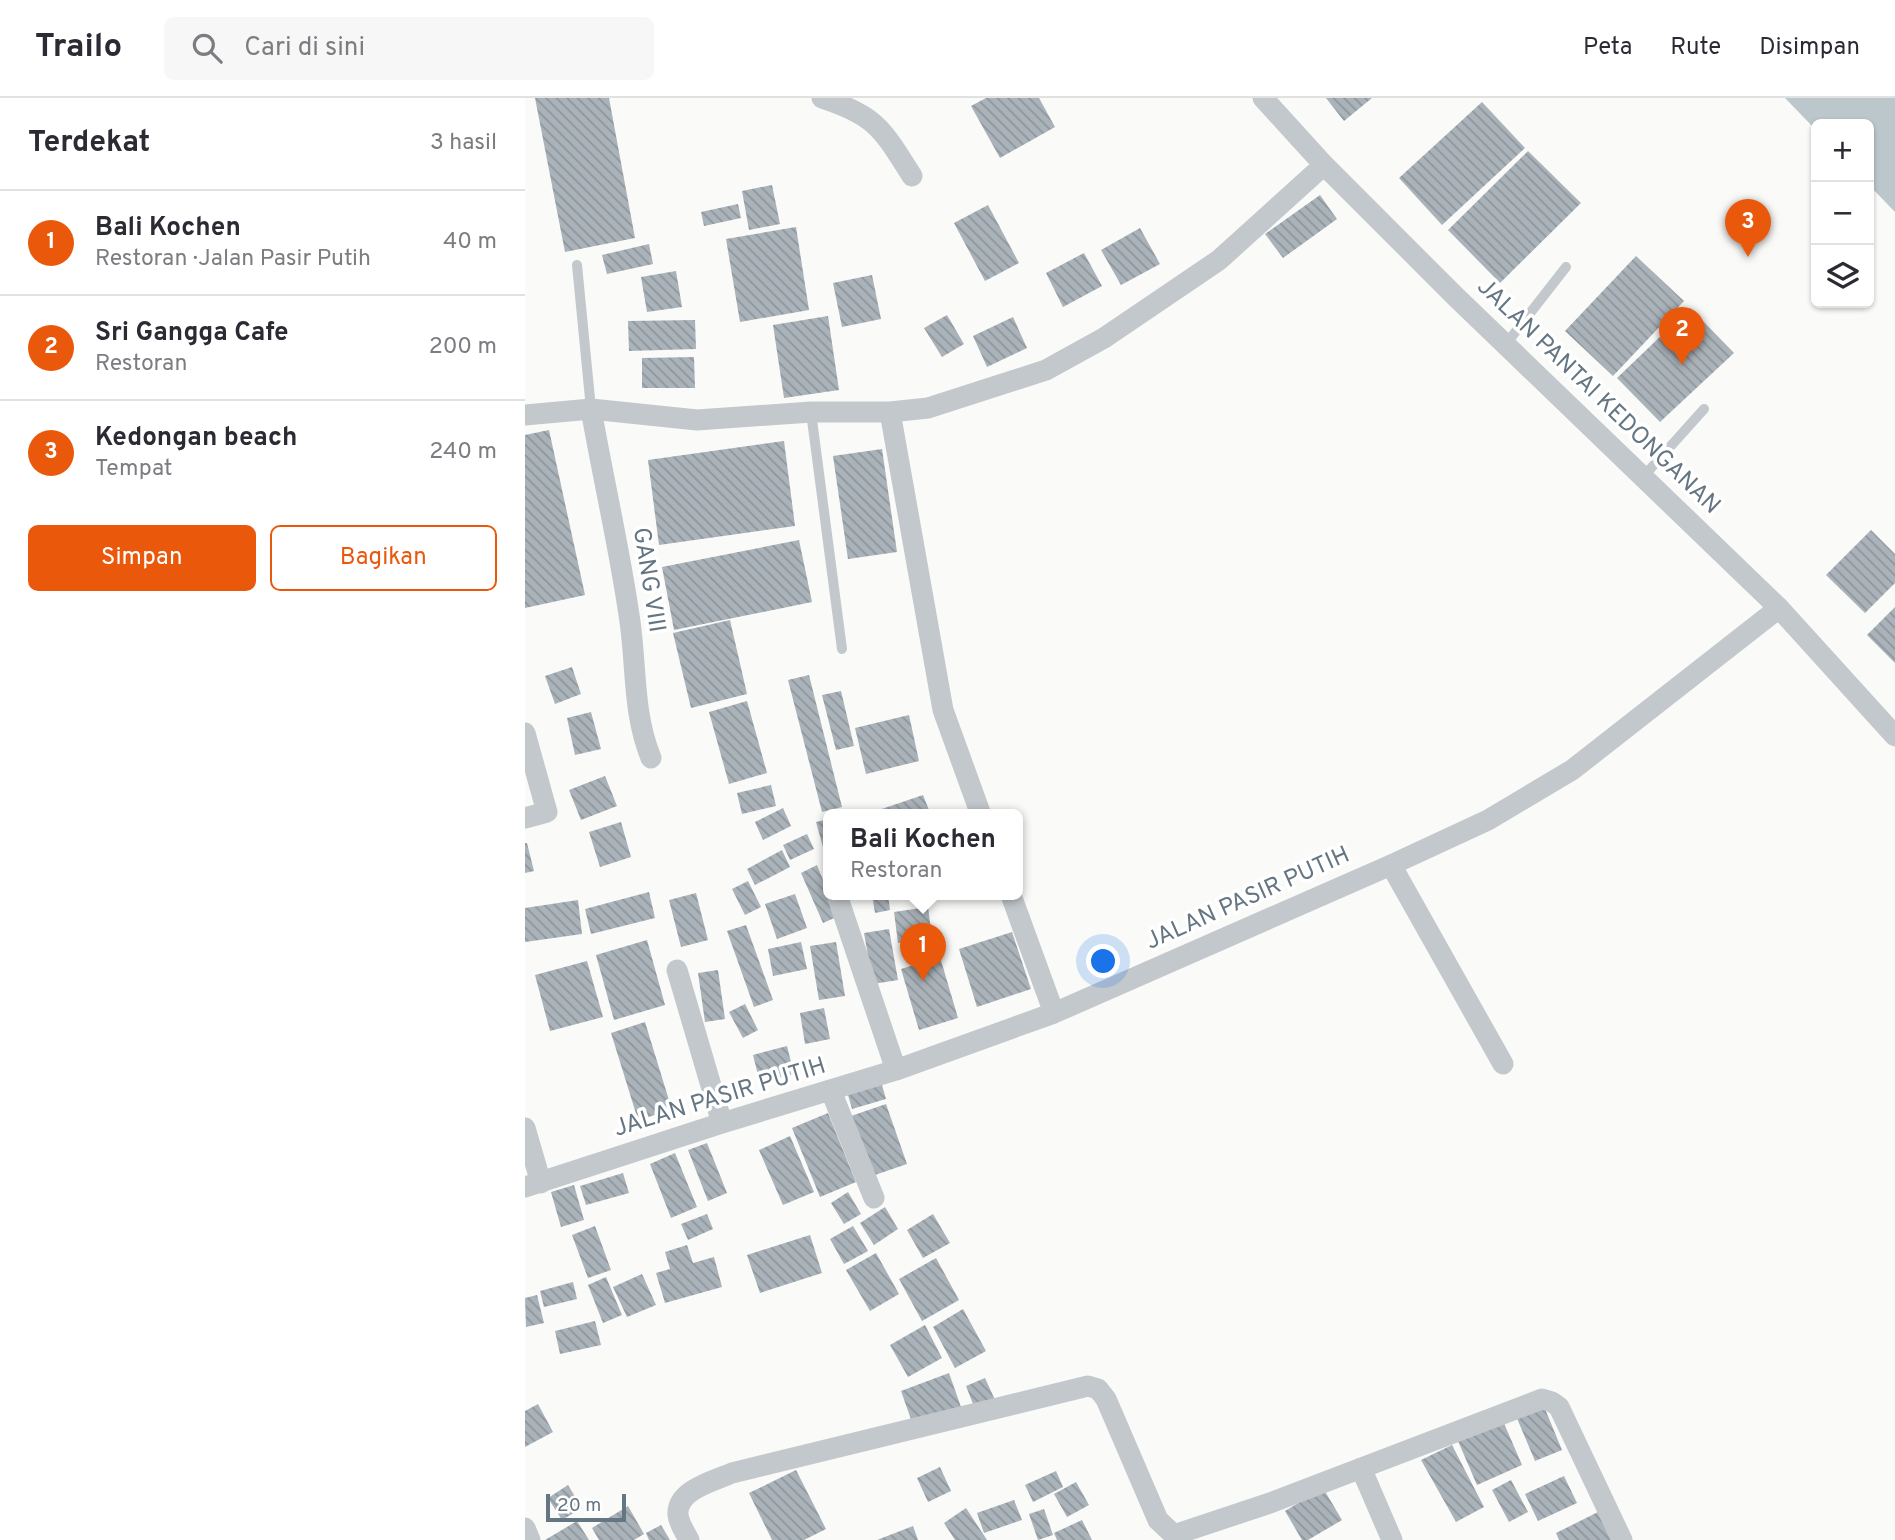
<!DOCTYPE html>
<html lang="id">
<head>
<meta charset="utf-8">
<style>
	:root { --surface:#fff; --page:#f7f7f7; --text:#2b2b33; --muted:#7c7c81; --line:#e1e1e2; --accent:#ea580c }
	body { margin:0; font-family:Overpass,sans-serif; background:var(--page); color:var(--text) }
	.controls { position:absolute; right:21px; top:21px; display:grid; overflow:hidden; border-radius:10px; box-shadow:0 2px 5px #0004 }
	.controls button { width:63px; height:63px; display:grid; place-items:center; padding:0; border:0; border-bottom:2px solid var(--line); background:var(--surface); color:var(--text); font:35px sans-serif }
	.scale { position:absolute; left:21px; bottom:18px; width:80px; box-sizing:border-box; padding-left:7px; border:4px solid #657683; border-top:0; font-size:19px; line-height:24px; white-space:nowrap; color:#657683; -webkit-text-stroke:5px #fff; paint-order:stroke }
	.you { position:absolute; left:579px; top:864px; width:24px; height:24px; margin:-18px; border:5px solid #fff; border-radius:50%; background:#1a73e8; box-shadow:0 0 0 10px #1a73e833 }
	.badge { display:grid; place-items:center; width:46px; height:46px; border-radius:50%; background:var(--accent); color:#fff; font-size:23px; font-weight:700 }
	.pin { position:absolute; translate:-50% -58px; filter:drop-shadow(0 2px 4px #0008) }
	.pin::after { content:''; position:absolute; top:37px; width:24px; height:21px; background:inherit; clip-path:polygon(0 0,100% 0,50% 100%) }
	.popup { position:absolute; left:298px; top:711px; width:200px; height:91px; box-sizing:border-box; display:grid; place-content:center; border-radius:10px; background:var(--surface); filter:drop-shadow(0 2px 5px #0005); font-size:23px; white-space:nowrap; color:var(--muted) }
	.popup b { font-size:26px; color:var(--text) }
	.popup::after { content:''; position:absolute; left:50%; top:100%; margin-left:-14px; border:14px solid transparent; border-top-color:var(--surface) }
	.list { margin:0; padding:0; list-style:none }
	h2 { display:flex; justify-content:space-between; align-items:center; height:91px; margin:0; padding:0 28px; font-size:30px }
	h2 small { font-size:23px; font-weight:400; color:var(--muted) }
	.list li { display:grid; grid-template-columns:46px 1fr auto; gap:21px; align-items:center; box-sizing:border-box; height:105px; padding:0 28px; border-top:2px solid var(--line) }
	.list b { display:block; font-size:26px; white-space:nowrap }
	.list p { margin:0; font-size:23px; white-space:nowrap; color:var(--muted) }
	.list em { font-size:23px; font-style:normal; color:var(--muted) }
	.actions { display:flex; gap:14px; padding:21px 28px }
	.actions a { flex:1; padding:16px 0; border:2px solid var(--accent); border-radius:10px; text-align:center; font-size:24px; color:var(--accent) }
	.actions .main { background:var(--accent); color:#fff }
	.icon { flex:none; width:38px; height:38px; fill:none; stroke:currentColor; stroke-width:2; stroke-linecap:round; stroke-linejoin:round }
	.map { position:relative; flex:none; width:1370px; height:1442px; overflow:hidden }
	header { display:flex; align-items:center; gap:42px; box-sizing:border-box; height:98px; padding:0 35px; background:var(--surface); border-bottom:2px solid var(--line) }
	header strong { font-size:33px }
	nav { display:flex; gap:38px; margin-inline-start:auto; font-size:24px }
	.search { width:490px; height:63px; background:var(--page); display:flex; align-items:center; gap:18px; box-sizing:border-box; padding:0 24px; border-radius:10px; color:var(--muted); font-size:26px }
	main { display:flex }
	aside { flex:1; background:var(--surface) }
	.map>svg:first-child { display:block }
	.water { fill:#bbc7cb }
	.building { fill:url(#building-back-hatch) }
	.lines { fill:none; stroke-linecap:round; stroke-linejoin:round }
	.service { stroke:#c3c8cc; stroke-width:10 }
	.minor { stroke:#c3c8cc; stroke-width:21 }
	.labels { text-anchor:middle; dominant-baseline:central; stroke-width:7; stroke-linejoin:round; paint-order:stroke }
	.street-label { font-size:24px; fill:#657683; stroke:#fff }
</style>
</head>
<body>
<header>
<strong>Trailo</strong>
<div class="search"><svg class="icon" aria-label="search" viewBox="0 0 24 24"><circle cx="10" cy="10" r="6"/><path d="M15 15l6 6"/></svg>Cari di sini</div>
<nav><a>Peta</a><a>Rute</a><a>Disimpan</a></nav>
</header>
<main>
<aside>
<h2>Terdekat<small>3 hasil</small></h2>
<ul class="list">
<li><span class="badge">1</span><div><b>Bali Kochen</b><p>Restoran · Jalan Pasir Putih</p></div><em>40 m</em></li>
<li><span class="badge">2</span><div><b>Sri Gangga Cafe</b><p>Restoran</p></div><em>200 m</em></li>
<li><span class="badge">3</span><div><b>Kedongan beach</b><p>Tempat</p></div><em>240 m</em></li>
</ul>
<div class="actions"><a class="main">Simpan</a><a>Bagikan</a></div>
</aside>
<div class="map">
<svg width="1370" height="1442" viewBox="0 0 1370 1442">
	<defs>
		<pattern id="building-back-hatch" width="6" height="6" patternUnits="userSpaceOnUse" patternTransform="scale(1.75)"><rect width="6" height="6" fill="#aab3b9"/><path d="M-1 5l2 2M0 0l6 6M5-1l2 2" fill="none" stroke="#8e969c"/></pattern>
	</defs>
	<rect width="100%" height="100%" fill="#fafaf8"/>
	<path class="water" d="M1260 0H1370V114L1344 87V26H1291V32Z"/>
	<path class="building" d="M10 0H84L110 140 40 154Z
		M461 0H514L530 29 475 60 446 8Z
		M801 0H847L819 23Z
		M957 4 1000 50 917 127 874 80Z
		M1003 53 1056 105 975 185 923 132Z
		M247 87 255 126 224 132 217 93Z
		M795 97 812 121 758 160 740 136Z
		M213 106 216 120 179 128 176 114Z
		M463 107 494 165 460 183 429 125Z
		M271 129 284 212 215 224 201 141Z
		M615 130 635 166 596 187 576 152Z
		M124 146 128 166 82 176 77 157Z
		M559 155 577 188 538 209 521 175Z
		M1111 158 1159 203 1088 278 1040 233Z
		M151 173 157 209 122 214 116 179Z
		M347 177 356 221 317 229 308 185Z
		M1165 210 1209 255 1135 324 1092 280Z
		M422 217 439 246 417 259 399 230Z
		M303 218 314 292 259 300 248 227Z
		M488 219 502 250 462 269 448 238Z
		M170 222 171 251 104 253 103 223Z
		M169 259 170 290H117V260Z
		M24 332 60 497 0 510V337Z
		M259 343 270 428 134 447 123 362Z
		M357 351 372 454 323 461 308 358Z
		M1346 432 1370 456V485L1340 515 1301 477Z
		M274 442 287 504 149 532 137 469Z
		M1370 509V565L1342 537Z
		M205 522 222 596 166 610 148 535Z
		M47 569 56 596 30 606 20 578Z
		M284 577 317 709 297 714 263 582Z
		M316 593 329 648 311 652 297 597Z
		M222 603 242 675 204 686 184 614Z
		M66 614 76 651 50 657 42 620Z
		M384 617 394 663 341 676 330 630Z
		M80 678 92 708 56 722 44 692Z
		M246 687 251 708 217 716 212 695Z
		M398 697 406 717H343L342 716Z
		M258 710 266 728 238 742 230 724Z
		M304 721V767H303L291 724Z
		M96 724 106 759 75 769 64 734Z
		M282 736 289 751 265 762 258 747Z
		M0 745H2L9 773 0 775Z
		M257 752 265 769 230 787 222 771Z
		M292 767 304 797 314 818 298 825 276 775Z
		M223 783 236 809 220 817 207 791Z
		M124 794 130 820 66 836 60 811Z
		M171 795 183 842 156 849 144 802Z
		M270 796 282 830 252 841 240 806Z
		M347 797H363L365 812 350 815Z
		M53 802 57 836 0 844V810Z
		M403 809 407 840 373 845 369 814Z
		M221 827 248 902 229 909 202 833Z
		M364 831 373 882 348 886 339 835Z
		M487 834 506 891 452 909 434 851Z
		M122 842 140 907 89 922 71 857Z
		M276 844 282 871 248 878 243 851Z
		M311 844 320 898 294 902 285 848Z
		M415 859 433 920 394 932 376 871Z
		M62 863 78 919 25 933 10 877Z
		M193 872 200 921 180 924 173 875Z
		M220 906 233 932 218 940 204 914Z
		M299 910 305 941 280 946 275 915Z
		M120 924 147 1012 113 1022 86 935Z
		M262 948 269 976 235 985 228 957Z
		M355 980 361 1001 327 1011 321 990Z
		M361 1006 382 1066 347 1078 326 1018Z
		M303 1015 331 1084 295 1099 267 1030Z
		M265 1038 289 1094 258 1107 234 1052Z
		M182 1045 202 1095 183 1103 163 1052Z
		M150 1055 172 1109 146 1120 125 1066Z
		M98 1075 104 1095 61 1107 55 1088Z
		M49 1087 59 1122 36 1129 26 1094Z
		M323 1094 336 1116 319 1126 306 1105Z
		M360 1109 373 1131 349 1147 335 1125Z
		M182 1116 188 1131 163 1142 156 1126Z
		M408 1116 425 1145 398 1160 382 1132Z
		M70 1128 86 1172 63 1180 47 1137Z
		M328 1128 343 1153 319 1166 305 1141Z
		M285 1137 297 1175 235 1195 222 1157Z
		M162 1147 168 1165 189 1159 197 1189 140 1205 131 1175 145 1171 140 1154Z
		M351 1155 374 1196 345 1213 321 1172Z
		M411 1160 434 1202 397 1223 374 1181Z
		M117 1176 131 1207 102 1219 88 1189Z
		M81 1179 97 1217 78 1225 63 1187Z
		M48 1184 52 1201 19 1209 15 1193Z
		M12 1197 19 1225 1 1229 0 1200Z
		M438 1211 461 1253 430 1270 408 1229Z
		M70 1223 76 1247 35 1256 30 1233Z
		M400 1227 417 1260 383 1279 365 1247Z
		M424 1275 436 1309 388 1327 376 1293Z
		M460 1280 470 1302 450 1311 441 1288Z
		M13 1306 28 1334 0 1349V1313Z
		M1018 1306 1037 1352 1010 1363 991 1318Z
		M978 1323 997 1367 952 1387 933 1343Z
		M927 1347 959 1409 931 1424 896 1362Z
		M415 1369 426 1393 403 1404 392 1380Z
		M271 1372 301 1431 279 1442H247L224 1395Z
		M531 1373 538 1389 508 1404 500 1387Z
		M1039 1378 1052 1405 1013 1423 1000 1396Z
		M986 1382 1003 1414 984 1424 967 1392Z
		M551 1384 564 1407 542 1419 529 1396Z
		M43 1387 57 1410 37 1422 23 1400Z
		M798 1390 817 1422 783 1442H777L760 1413Z
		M489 1402 497 1422 459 1435 452 1415Z
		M103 1408 119 1436 109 1442H74L67 1430Z
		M441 1410 462 1442H430L419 1425Z
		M519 1411 528 1437 513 1442 504 1416Z
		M1079 1411 1094 1442H1034L1031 1435Z
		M557 1422 567 1442H532L529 1435Z
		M52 1423 64 1442H20Z
		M136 1427 145 1442H124L121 1435Z
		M388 1428 393 1442H352Z"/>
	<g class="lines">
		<path class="service" d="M52 167 66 311
			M981 246 1041 169
			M286 314 317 551
			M1118 379 1179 311"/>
		<path class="minor" d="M297 0C352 18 357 31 387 78
			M738 0 799 67 931 199 1254 510 1370 638
			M66 311C78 380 94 448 104 517 112 566 107 613 126 660
			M365 314 418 612 456 717
			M0 317 66 311 172 322 286 314H365L403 310 521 272 579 240 694 162 799 67
			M0 635 22 714 0 720
			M866 767 978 966
			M486 797 529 915
			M313 800 371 972
			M152 872 197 1025
			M306 993 349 1100
			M0 1030 16 1085
			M0 1089 197 1025 371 972 529 915 866 767 963 722 1047 672 1254 510
			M836 1370 867 1442
			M0 1430 5 1442
			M164 1442C160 1434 154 1426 153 1417 151 1392 189 1383 207 1375L563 1288 573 1291 581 1301 633 1422 649 1437 745 1405 1017 1301 1027 1304 1034 1309 1097 1442"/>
	</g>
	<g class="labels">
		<g class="street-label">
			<text transform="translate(1073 299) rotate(44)">JALAN PANTAI KEDONGANAN</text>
			<text transform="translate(123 482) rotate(81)">GANG VIII</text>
			<text transform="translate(723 801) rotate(-24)">JALAN PASIR PUTIH</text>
			<text transform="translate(195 1000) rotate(-17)">JALAN PASIR PUTIH</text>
		</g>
	</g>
</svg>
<div class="controls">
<button>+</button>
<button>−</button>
<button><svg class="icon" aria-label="layers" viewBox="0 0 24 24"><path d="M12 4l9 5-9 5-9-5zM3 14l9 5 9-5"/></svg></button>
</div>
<div class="scale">20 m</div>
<div class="you"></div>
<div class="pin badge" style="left:398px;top:883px">1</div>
<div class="popup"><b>Bali Kochen</b>Restoran</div>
<div class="pin badge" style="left:1157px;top:267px">2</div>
<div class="pin badge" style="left:1223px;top:159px">3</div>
</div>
</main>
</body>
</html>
